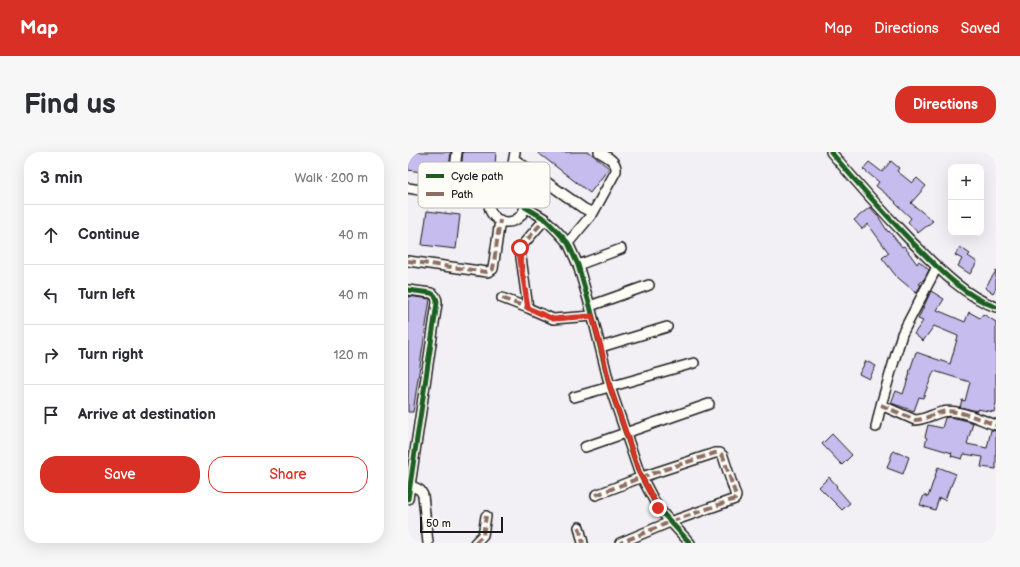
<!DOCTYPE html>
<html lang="en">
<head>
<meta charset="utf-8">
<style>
	:root { --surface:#fff; --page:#f7f7f7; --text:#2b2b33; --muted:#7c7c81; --line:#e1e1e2; --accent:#d93025 }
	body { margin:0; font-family:"Balsamiq Sans",sans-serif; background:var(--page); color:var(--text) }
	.controls { position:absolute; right:12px; top:12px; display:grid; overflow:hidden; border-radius:8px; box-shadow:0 4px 16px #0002 }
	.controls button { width:36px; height:36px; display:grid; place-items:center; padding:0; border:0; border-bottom:1px solid var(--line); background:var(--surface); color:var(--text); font:20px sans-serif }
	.scale { position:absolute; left:12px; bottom:10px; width:83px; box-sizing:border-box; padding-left:4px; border:2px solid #1c1c1c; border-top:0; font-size:11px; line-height:14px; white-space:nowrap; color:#1c1c1c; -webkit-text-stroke:3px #fdfcf7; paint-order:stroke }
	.stop { position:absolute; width:12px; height:12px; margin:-9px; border:3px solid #d93025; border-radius:50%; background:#fff }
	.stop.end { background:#d93025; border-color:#fff; box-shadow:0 1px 4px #0008 }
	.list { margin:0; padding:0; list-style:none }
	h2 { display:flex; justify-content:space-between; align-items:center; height:52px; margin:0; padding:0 16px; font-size:17px }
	h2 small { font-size:13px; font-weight:400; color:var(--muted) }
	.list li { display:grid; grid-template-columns:26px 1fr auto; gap:12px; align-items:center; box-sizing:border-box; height:60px; padding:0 16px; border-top:1px solid var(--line) }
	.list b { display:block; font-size:15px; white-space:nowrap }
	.list em { font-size:13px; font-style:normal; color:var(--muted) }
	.actions { display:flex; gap:8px; padding:12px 16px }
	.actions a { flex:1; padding:9px 0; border:1px solid var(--accent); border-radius:16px; text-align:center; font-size:14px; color:var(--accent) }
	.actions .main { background:var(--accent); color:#fff }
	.icon { flex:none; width:22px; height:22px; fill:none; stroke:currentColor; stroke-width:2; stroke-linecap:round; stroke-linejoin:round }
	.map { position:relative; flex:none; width:588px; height:391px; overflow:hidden; border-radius:16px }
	header { display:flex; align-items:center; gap:24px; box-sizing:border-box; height:56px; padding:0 20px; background:var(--accent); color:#fff }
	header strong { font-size:19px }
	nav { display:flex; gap:22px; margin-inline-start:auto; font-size:14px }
	.intro { display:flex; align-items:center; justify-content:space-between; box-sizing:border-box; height:96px; padding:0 24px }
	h1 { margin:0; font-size:28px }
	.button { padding:10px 18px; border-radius:16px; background:var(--accent); color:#fff; font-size:14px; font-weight:700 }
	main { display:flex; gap:24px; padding:0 24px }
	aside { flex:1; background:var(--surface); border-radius:16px; box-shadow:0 4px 16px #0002 }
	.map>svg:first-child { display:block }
	.building { fill:#c6bced; stroke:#1c1c1c }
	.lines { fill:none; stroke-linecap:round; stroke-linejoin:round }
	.minor-casing { stroke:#1c1c1c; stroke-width:12 }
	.minor { stroke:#fdfcf7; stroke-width:9 }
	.quiet { stroke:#8d6e63; stroke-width:4; stroke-dasharray:8 4; stroke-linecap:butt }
	.cycleway-casing { stroke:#fdfcf7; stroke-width:8 }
	.cycleway { stroke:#1b5e20; stroke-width:5 }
	.route { stroke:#d93025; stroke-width:5 }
	.key { fill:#fdfcf7; stroke:#bab9b5; stroke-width:1 }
	.key-label { font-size:11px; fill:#1c1c1c }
</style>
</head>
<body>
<header>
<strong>Map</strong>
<nav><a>Map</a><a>Directions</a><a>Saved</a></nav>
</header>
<div class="intro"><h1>Find us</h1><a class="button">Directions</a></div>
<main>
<aside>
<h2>3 min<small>Walk · 200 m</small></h2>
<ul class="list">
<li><svg class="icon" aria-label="ahead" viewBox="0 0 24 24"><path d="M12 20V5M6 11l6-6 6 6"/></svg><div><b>Continue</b></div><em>40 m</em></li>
<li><svg class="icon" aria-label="left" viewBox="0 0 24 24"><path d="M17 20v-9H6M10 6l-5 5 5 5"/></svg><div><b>Turn left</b></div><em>40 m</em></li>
<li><svg class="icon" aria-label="right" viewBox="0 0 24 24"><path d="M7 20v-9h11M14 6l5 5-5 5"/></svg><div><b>Turn right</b></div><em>120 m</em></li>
<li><svg class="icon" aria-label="arrive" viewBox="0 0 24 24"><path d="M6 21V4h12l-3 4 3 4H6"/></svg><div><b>Arrive at destination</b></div></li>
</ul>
<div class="actions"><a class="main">Save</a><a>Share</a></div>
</aside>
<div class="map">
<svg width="588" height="391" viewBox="0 0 588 391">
	<rect width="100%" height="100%" fill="#f2eff5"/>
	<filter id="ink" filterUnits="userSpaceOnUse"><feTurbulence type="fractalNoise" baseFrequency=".025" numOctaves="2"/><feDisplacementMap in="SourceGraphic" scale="8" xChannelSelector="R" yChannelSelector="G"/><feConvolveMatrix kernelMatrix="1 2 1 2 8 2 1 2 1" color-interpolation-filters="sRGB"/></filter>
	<g filter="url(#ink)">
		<path class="building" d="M0 0H43L40 24 0 18Z
			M55 0H88L86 28 63 25 62 28 52 27Z
			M129 0H181L201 16 182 41Z
			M483 9 491 16 489 19 504 31 509 26 518 34 503 51 525 69 510 81 500 70 503 66 487 51 488 50 468 34 471 30 455 17 461 10 474 20Z
			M462 55 470 64 480 80 481 79 494 95 496 94 509 112 511 109 521 118 517 126 511 132 513 133 508 141 488 124 474 106 481 101 460 72 454 77 446 68Z
			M19 59 52 63 48 97 14 93Z
			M552 95 562 102 560 104 569 110 562 122 550 114 554 107 547 103Z
			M588 119V136L585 141 577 136Z
			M523 139 536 147 529 158 557 170 561 160 572 166 575 162 588 170V251L586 260 569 257V259L552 255 554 248 557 249 562 230 526 219 515 246 511 245 506 259 483 251 488 239 495 242 502 221H501L508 200 542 212 550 184 526 174 515 189 506 182 515 169 510 167Z
			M0 144 22 147 5 260H0Z
			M458 209 468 214 461 227 451 222Z
			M540 265 552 267 565 271 559 292 579 296 583 278 588 279V317L573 315 575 305 556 302 554 307 543 304 544 301 517 293 519 286 517 285 520 273 534 276 537 266Z
			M424 282 444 303 434 313 414 292Z
			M485 299 501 305 495 322 479 316Z
			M530 315 548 322 543 334H542L537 348 531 346 527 358 512 353 516 343 520 345Z
			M421 325 429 334 428 335 442 351 434 358 411 335Z"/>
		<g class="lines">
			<g class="minor-casing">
				<path id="minor" d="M423 0C448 30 475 60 502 88 526 112 555 144 588 155
					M106 7 175 56 185 61 208 19C209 9 199 5 191 0
					M101 34 107 0
					M81 52a18 18 0 1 1 36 0a18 18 0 1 1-36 0Z
					M0 36 81 49
					M44 42 49 0
					M117 55 137 67 149 79 160 91 170 113 182 154 202 235 231 320 250 356 282 391
					M160 91 185 61
					M0 109 79 120 82 119 85 117 92 68
					M170 113 213 97
					M0 138 23 141C28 143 29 146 29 151L0 347
					M94 146 120 156 145 167 184 164
					M182 154 241 133
					M120 156 112 98V96L137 67
					M193 195 259 175
					M166 245 286 211
					M473 253 507 268C516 268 525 262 534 260 549 256 573 268 588 273
					M468 275 473 253 494 182 529 115
					M177 295 301 252
					M2 333 12 338 15 343 20 391
					M188 343 234 325 307 301H312L315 304 328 344 327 347 262 370 212 391
					M171 375 175 391
					M67 391 75 383 78 364"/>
			</g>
			<use href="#minor" class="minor"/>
			<path class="quiet" d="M0 109 79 120 82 119 85 117 92 68
				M94 146 120 156 145 167 184 164
				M120 156 112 98V96L137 67
				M473 253 507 268C516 268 525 262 534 260 549 256 573 268 588 273
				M188 343 234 325 307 301H312L315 304 328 344 327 347 262 370 212 391
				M171 375 175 391
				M67 391 75 383 78 364"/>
			<g class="cycleway-casing">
				<path id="cycleway" d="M423 0C448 30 475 60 502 88 526 112 555 144 588 155
					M117 55 137 67 149 79 160 91 170 113 182 154 202 235 231 320 250 356 282 391
					M0 138 23 141C28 143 29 146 29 151L0 347"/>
			</g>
			<use href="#cycleway" class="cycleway"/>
		</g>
	</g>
	<g class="lines" filter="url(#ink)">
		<path class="route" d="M112 96 111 101 120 156 145 167 184 164 193 195 202 235 218 281 231 320 250 356"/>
	</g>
	<rect x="10" y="10" width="132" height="46" rx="6" class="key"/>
	<rect x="18" y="22" width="18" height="4" fill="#1b5e20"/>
	<rect x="18" y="40" width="18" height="4" fill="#8d6e63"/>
	<g class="key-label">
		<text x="43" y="28">Cycle path</text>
		<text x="43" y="46">Path</text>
	</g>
</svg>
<div class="controls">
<button>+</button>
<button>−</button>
</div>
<div class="scale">50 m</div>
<div class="stop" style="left:112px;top:96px"></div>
<div class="stop end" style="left:250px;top:356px"></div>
</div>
</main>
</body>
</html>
